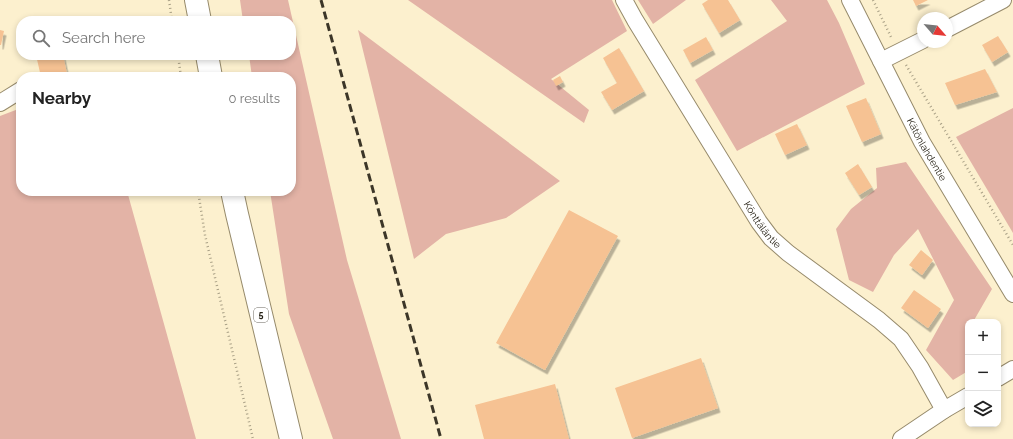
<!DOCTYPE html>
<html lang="en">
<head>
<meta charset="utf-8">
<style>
	:root { --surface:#fff; --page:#f2f2f2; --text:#222; --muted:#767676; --line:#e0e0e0 }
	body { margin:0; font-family:Raleway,sans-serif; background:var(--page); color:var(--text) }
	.controls { position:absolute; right:12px; bottom:12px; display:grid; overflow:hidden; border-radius:8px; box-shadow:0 2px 6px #0003 }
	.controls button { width:36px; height:36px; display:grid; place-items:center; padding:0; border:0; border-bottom:1px solid var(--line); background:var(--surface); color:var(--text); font:20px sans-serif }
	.compass { position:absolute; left:917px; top:12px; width:36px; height:36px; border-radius:50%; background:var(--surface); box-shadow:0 2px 6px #0003; rotate:118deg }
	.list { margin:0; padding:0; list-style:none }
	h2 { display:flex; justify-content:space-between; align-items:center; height:52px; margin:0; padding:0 16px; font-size:17px }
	h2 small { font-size:13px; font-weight:400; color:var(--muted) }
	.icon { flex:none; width:22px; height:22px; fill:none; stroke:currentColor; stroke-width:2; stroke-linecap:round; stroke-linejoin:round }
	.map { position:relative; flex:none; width:1013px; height:439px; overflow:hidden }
	.search { position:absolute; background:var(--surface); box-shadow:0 2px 6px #0003; left:16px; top:16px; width:280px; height:44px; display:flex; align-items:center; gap:10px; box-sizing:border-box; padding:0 14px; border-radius:16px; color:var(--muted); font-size:15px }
	.panel { position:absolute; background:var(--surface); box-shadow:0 2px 6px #0003; left:16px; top:72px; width:280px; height:124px; border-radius:16px }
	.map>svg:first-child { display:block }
	.green { fill:#e3b3a6 }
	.building { fill:#f6c293; filter:url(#shadow) }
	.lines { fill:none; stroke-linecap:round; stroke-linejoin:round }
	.street-casing { stroke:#968a6b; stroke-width:18 }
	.highway-casing { stroke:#968a6b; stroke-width:24 }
	.path { stroke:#aaa187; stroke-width:2.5; stroke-dasharray:1 3; stroke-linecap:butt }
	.street { stroke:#fff; stroke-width:16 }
	.highway { stroke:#fff; stroke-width:22 }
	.rail { stroke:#3c3628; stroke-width:3; stroke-dasharray:8 4; stroke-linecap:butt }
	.labels { text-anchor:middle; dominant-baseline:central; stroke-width:3; stroke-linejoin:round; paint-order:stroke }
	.shield { fill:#fff; stroke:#66635a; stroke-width:1 }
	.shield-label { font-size:9px; font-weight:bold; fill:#252014 }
	.street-label { font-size:10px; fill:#252014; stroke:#fff }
</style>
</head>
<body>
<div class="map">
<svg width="1013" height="439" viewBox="0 0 1013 439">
	<defs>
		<filter id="shadow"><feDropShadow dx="2.5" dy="4.5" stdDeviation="0" flood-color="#0004"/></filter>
	</defs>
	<rect width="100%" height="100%" fill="#fcf0ce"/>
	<path class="green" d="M240 0H288L347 260 401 439H333L289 314 270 191H291V77H252L249 55H291V21H243Z
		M408 0H612L627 31 551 79 589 110 584 123Z
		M638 0H686L653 24Z
		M771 0H827L839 23 865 84 737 151 695 80 787 21Z
		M358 30 560 181 506 218 446 234 414 259Z
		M21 108V191H127L196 439H0V116Z
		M1013 108V233L956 137Z
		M906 162 992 289 973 322H968V371L953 380 926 350 954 300 918 229 894 255 873 292 849 280 836 229 851 209 877 188 876 168Z"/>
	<path class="building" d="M708 0H728L740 20 719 33 702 4Z
		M913 0H928L916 6Z
		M0 30 4 31 1 45H0Z
		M998 36 1008 52 992 62 982 45Z
		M706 37 713 50 690 63 683 50Z
		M619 48 644 91 612 110 601 92 617 83 603 58Z
		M36 55H63L67 74 52 77H41Z
		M985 69 997 92 955 105 945 83Z
		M560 76 563 82 556 86 553 80Z
		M866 98 881 134 862 142 846 106Z
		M797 124 807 145 785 155 775 134Z
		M858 164 872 187 859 195 845 173Z
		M569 210 618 236 545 370 496 343Z
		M921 250 933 260 922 275 909 265Z
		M914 290 941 309 928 328 901 308Z
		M701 358 718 408 632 438 615 388Z
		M555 384 569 439H484L475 405Z"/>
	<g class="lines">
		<g class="street-casing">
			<g id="street">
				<path id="s1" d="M624 0 635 20 759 222 771 238 788 253 879 320 901 339 920 367 944 410"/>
				<path id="s2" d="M850 0 922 142 1013 294"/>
				<path d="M947 29 1003 0"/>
				<path d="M881 61 923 40"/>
				<path d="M0 103 21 90"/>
				<path d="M998 378 1013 369"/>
				<path d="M901 439 944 410 968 396"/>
			</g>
		</g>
		<g class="highway-casing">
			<path id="highway" d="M196 0 200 21
				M207 55 211 77
				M232 191 237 214 291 439"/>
		</g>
		<path class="path" d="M169 0 172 21
			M873 0 892 39
			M178 55 181 77
			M906 65 1013 245
			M198 191 205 235 253 439"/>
		<use href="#street" class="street"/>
		<use href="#highway" class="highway"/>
		<path class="rail" d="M321 0 441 439"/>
	</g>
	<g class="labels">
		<rect class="shield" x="254" y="308" width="14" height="14" rx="3"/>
		<g class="shield-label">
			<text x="261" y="315">5</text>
		</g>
		<g class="street-label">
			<text stroke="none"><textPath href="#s2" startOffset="168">Kätönlahdentie</textPath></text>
			<text stroke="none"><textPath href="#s1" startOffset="264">Könttäläntie</textPath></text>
		</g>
	</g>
</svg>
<div class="controls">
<button>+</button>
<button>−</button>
<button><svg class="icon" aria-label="layers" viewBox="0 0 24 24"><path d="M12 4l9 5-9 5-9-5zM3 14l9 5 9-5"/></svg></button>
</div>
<svg class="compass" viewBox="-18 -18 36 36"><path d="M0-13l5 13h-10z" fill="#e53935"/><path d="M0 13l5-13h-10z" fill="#767676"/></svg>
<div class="search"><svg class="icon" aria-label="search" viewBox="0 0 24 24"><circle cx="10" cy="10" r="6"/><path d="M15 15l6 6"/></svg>Search here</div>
<section class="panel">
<h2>Nearby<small>0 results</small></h2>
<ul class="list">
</ul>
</section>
</div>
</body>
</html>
